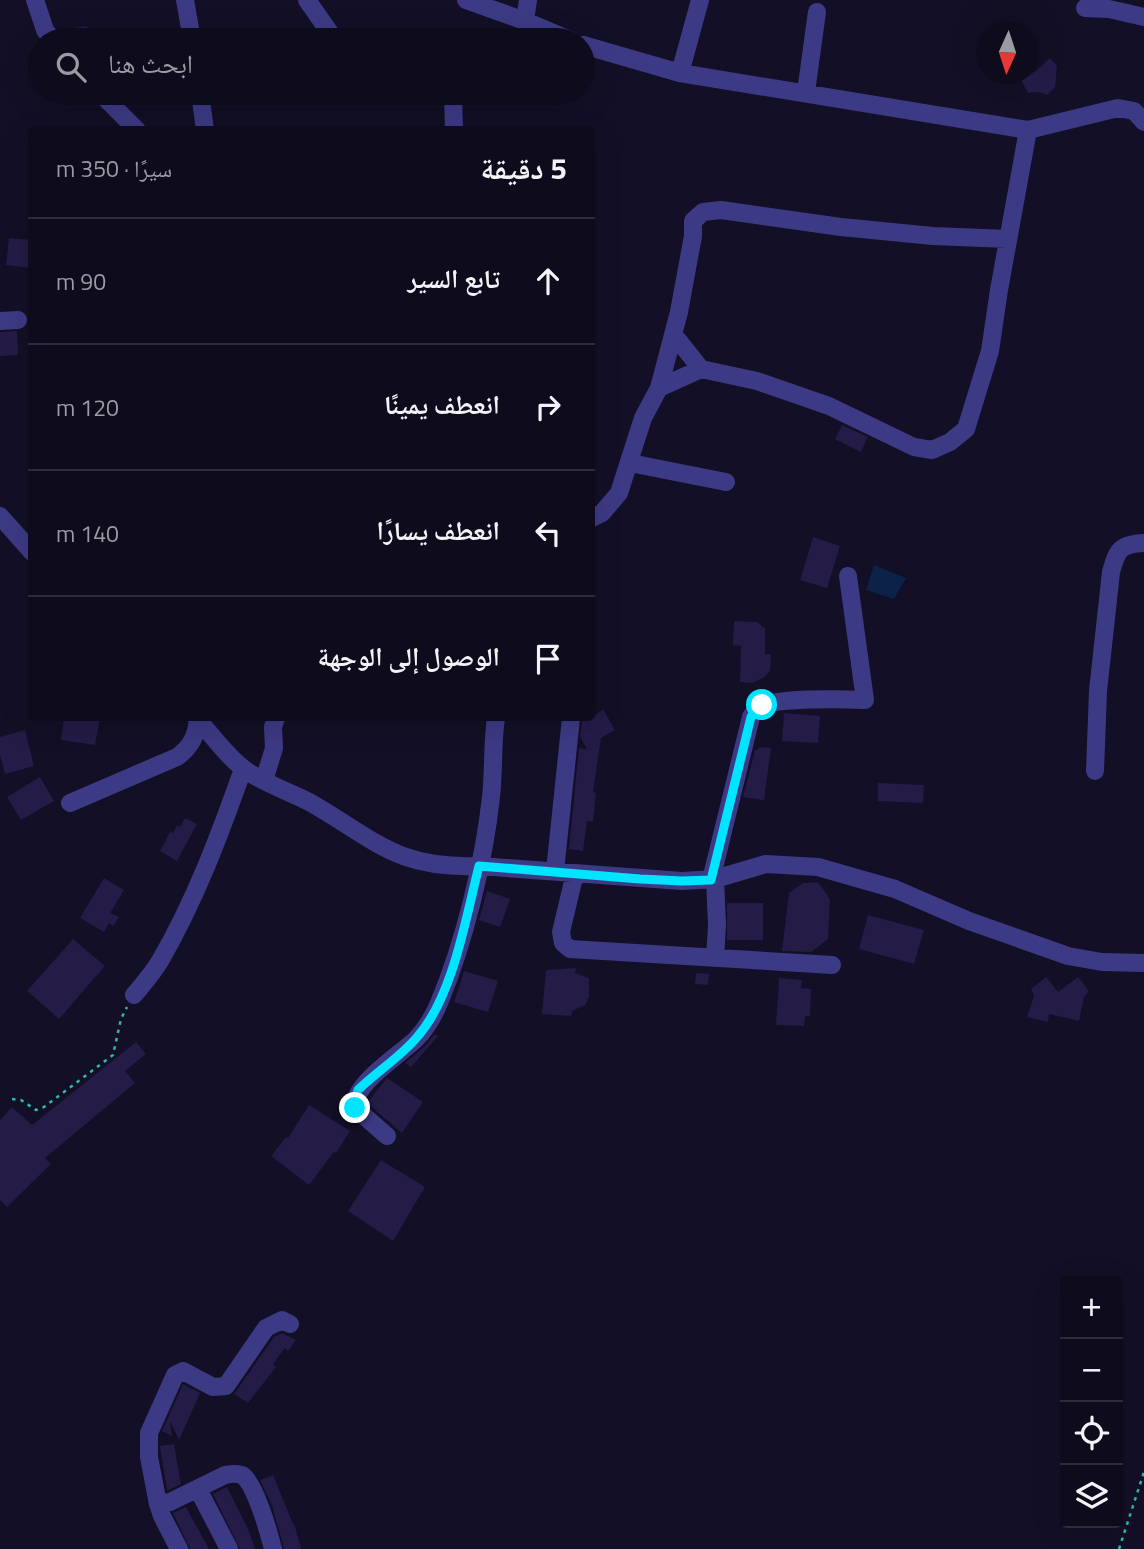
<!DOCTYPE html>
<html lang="ar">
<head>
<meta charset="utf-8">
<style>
	:root { --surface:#0e0b1c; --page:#171425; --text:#f1f3f6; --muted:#9b9ba3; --line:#2e2b3b }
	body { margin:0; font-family:"Titillium Web","Noto Naskh Arabic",sans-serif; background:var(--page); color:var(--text); direction:rtl }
	.controls { position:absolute; right:21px; bottom:21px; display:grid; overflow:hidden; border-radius:7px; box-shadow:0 7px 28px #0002 }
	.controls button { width:63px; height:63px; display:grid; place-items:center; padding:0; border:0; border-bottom:2px solid var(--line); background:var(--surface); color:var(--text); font:35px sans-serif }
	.compass { position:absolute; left:976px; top:21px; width:63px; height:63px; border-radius:50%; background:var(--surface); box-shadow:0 7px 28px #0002; rotate:183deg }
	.stop { position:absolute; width:21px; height:21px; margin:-16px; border:5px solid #00e5ff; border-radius:50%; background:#fff }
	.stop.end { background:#00e5ff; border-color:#fff; box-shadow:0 2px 7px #0008 }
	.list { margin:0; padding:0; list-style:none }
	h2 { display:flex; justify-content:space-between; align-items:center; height:91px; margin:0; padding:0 28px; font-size:30px }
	h2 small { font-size:23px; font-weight:400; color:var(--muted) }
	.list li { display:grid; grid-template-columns:46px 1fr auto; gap:21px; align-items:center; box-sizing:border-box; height:126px; padding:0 28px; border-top:2px solid var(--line) }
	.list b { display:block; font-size:26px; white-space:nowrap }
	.list em { font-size:23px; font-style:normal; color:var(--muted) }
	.icon { flex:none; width:38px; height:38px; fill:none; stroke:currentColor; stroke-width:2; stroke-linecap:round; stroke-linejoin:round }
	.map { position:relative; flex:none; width:1144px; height:1549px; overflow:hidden; direction:ltr }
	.search { position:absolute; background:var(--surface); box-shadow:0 7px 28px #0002; left:28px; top:28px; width:567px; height:77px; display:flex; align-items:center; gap:18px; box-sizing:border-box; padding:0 24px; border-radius:38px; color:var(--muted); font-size:26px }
	.panel { position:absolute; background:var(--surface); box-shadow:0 7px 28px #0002; left:28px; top:126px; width:567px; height:595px; border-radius:7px; direction:rtl }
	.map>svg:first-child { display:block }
	.water { fill:#0c2248 }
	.building { fill:#241b47 }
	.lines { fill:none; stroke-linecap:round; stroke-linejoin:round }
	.path { stroke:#2fb8b0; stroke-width:2.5; stroke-dasharray:3.5 5; stroke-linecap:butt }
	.minor { stroke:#3d3a85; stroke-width:18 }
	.route { stroke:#00e5ff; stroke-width:9 }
</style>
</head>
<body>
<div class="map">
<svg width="1144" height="1549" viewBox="0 0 1144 1549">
	<rect width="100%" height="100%" fill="#130f26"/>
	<path class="water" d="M874 565 906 578 894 599 866 590Z"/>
	<path class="building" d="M86 26 93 30 101 40H63L74 28Z
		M1050 58 1057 66 1055 87 1047 95 1040 92 1028 93 1021 80 1036 71Z
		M9 238 32 240V268L6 265Z
		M17 331 18 355 0 356V332Z
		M842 425 868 437 861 452 835 439Z
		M813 537 840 546 827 588 800 580Z
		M734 621 757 622 765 628V654H771L770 671 763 678 752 683 740 682 741 646 733 645Z
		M603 709 615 730 601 738 593 792 596 793 593 822 587 821 583 851 569 849 579 748 587 749 580 737 582 721 592 718Z
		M784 713 820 716 818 743 782 741Z
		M64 718H100L95 745 61 740Z
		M25 730 34 766 5 774 0 755V737Z
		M759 747 771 748 764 800 743 797 755 750H758Z
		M40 777 54 801 21 820 7 797Z
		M878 783 924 785 923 803 878 801Z
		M185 818 197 824 177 861 160 851 170 832 173 833 177 825 180 827Z
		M104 878 124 890 110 913 119 917 113 926 109 923 104 932 80 918Z
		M818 882 830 899 828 939 811 952 782 951 789 893 803 883Z
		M487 891 510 899 500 927 479 920Z
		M727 903H763V940H727Z
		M868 915 924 930 914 964 859 949Z
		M73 939 105 966 59 1019 27 991Z
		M576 968 575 973 589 978V997L585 1005 572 1011 571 1016 542 1014 546 970Z
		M464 971 498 981 488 1012 454 1002Z
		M696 973 709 974 708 985 695 984Z
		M1046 977 1058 992 1078 977 1089 991 1084 997 1079 1021 1049 1014 1048 1022 1027 1017 1034 995 1031 989Z
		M779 978 802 980 801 988 811 989 810 1016H805L804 1026 776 1025Z
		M435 1034 438 1036 411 1067 405 1063 424 1047Z
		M136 1042 146 1054 125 1071 135 1083 45 1158 51 1164 7 1207 0 1200V1120L12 1107 32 1125Z
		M387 1078 423 1102 402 1133 367 1103Z
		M309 1105 350 1131 336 1153 334 1152 309 1185 271 1156 286 1137 288 1138Z
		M381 1160 425 1187 393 1241 348 1211Z
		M282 1333 296 1340 288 1351 285 1348 273 1364 276 1367 248 1403 234 1394 274 1337Z
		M183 1384 200 1393 179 1440 170 1421 172 1436 162 1431Z
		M174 1444 181 1484 167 1491 160 1446Z
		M273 1475 293 1524 294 1523 301 1549H284L272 1505 260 1480Z
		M227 1487 248 1529 255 1549H240L213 1494Z
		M186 1507 209 1549H190L173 1513Z"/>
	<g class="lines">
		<path class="path" d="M12 1099 21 1100 36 1110 44 1107 113 1055 121 1019 127 1007
			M1119 1549 1144 1472"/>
		<path class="minor" d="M35 0 45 30 52 40
			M185 0 192 40
			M307 0 335 40
			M466 0 525 21 570 40
			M1085 8 1109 9 1144 17
			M525 21 528 0
			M583 45 680 73 1028 130 1118 108 1134 111 1144 122
			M680 73 700 0
			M806 92 817 12
			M100 93 137 130
			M200 93 205 130
			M453 93 454 130
			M0 321 18 320
			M674 335 701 369
			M659 388 701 369 757 381 829 406 914 447 932 450 950 442 966 429 990 351 999 290 1028 130
			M630 463 726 482
			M0 516 32 552
			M592 518 602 513 619 493 643 418 659 388 679 312 693 236V221L703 212 721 210 841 227 933 236 1008 239
			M196 718C212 734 225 755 244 769 264 784 289 791 311 803 377 841 397 869 479 866L682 881 715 879 766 864 818 867 895 889 969 921 1068 956 1102 962 1144 963
			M1095 771 1098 691 1111 572C1117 550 1120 544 1144 543
			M264 781 274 748 273 727 276 718
			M70 803 177 757C191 747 196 736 198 720
			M555 871 571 718
			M575 873 561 932 563 943 570 949 832 965
			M711 880 751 717C753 714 755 710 758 708 771 697 845 699 865 700L848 576
			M715 958 717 925 715 879
			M134 995C143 984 153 973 160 961 195 901 220 834 243 769
			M387 1136 355 1108C351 1085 400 1055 416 1039 425 1030 434 1015 439 1003 464 943 484 862 491 797 494 771 492 744 496 718
			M198 1489 229 1549
			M158 1504 149 1457V1433L175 1375 183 1371 213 1387 226 1386 266 1328 282 1320 290 1324
			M179 1549 162 1516 158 1504 170 1502 225 1475C230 1474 237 1473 242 1475 255 1483 269 1533 273 1549"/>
	</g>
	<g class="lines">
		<path class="route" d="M355 1108 354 1102 358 1090C377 1071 401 1057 418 1036 453 996 466 917 479 866L640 879 682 881 711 880 751 717 757 708 762 705"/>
	</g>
</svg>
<div class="controls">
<button>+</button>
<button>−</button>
<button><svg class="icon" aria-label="locate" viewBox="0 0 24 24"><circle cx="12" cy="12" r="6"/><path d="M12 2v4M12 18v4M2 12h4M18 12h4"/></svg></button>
<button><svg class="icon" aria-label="layers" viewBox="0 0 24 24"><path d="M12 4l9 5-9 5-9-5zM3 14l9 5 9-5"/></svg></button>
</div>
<svg class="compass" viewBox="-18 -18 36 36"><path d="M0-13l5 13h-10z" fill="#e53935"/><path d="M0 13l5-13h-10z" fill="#9b9ba3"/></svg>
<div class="stop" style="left:762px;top:705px"></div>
<div class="stop end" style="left:355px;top:1108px"></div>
<div class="search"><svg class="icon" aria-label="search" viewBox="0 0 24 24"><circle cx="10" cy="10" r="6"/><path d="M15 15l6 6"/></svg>ابحث هنا</div>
<section class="panel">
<h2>5 دقيقة<small>سيرًا · 350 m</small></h2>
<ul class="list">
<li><svg class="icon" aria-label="ahead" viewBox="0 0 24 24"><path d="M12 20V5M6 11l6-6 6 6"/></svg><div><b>تابع السير</b></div><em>90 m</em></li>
<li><svg class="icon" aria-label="right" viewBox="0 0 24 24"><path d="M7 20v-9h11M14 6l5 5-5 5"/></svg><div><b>انعطف يمينًا</b></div><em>120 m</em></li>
<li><svg class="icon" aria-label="left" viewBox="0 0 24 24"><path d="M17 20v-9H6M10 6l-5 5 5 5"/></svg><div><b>انعطف يسارًا</b></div><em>140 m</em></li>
<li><svg class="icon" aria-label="arrive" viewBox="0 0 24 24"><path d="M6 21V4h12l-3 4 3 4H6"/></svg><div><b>الوصول إلى الوجهة</b></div></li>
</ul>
</section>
</div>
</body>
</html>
